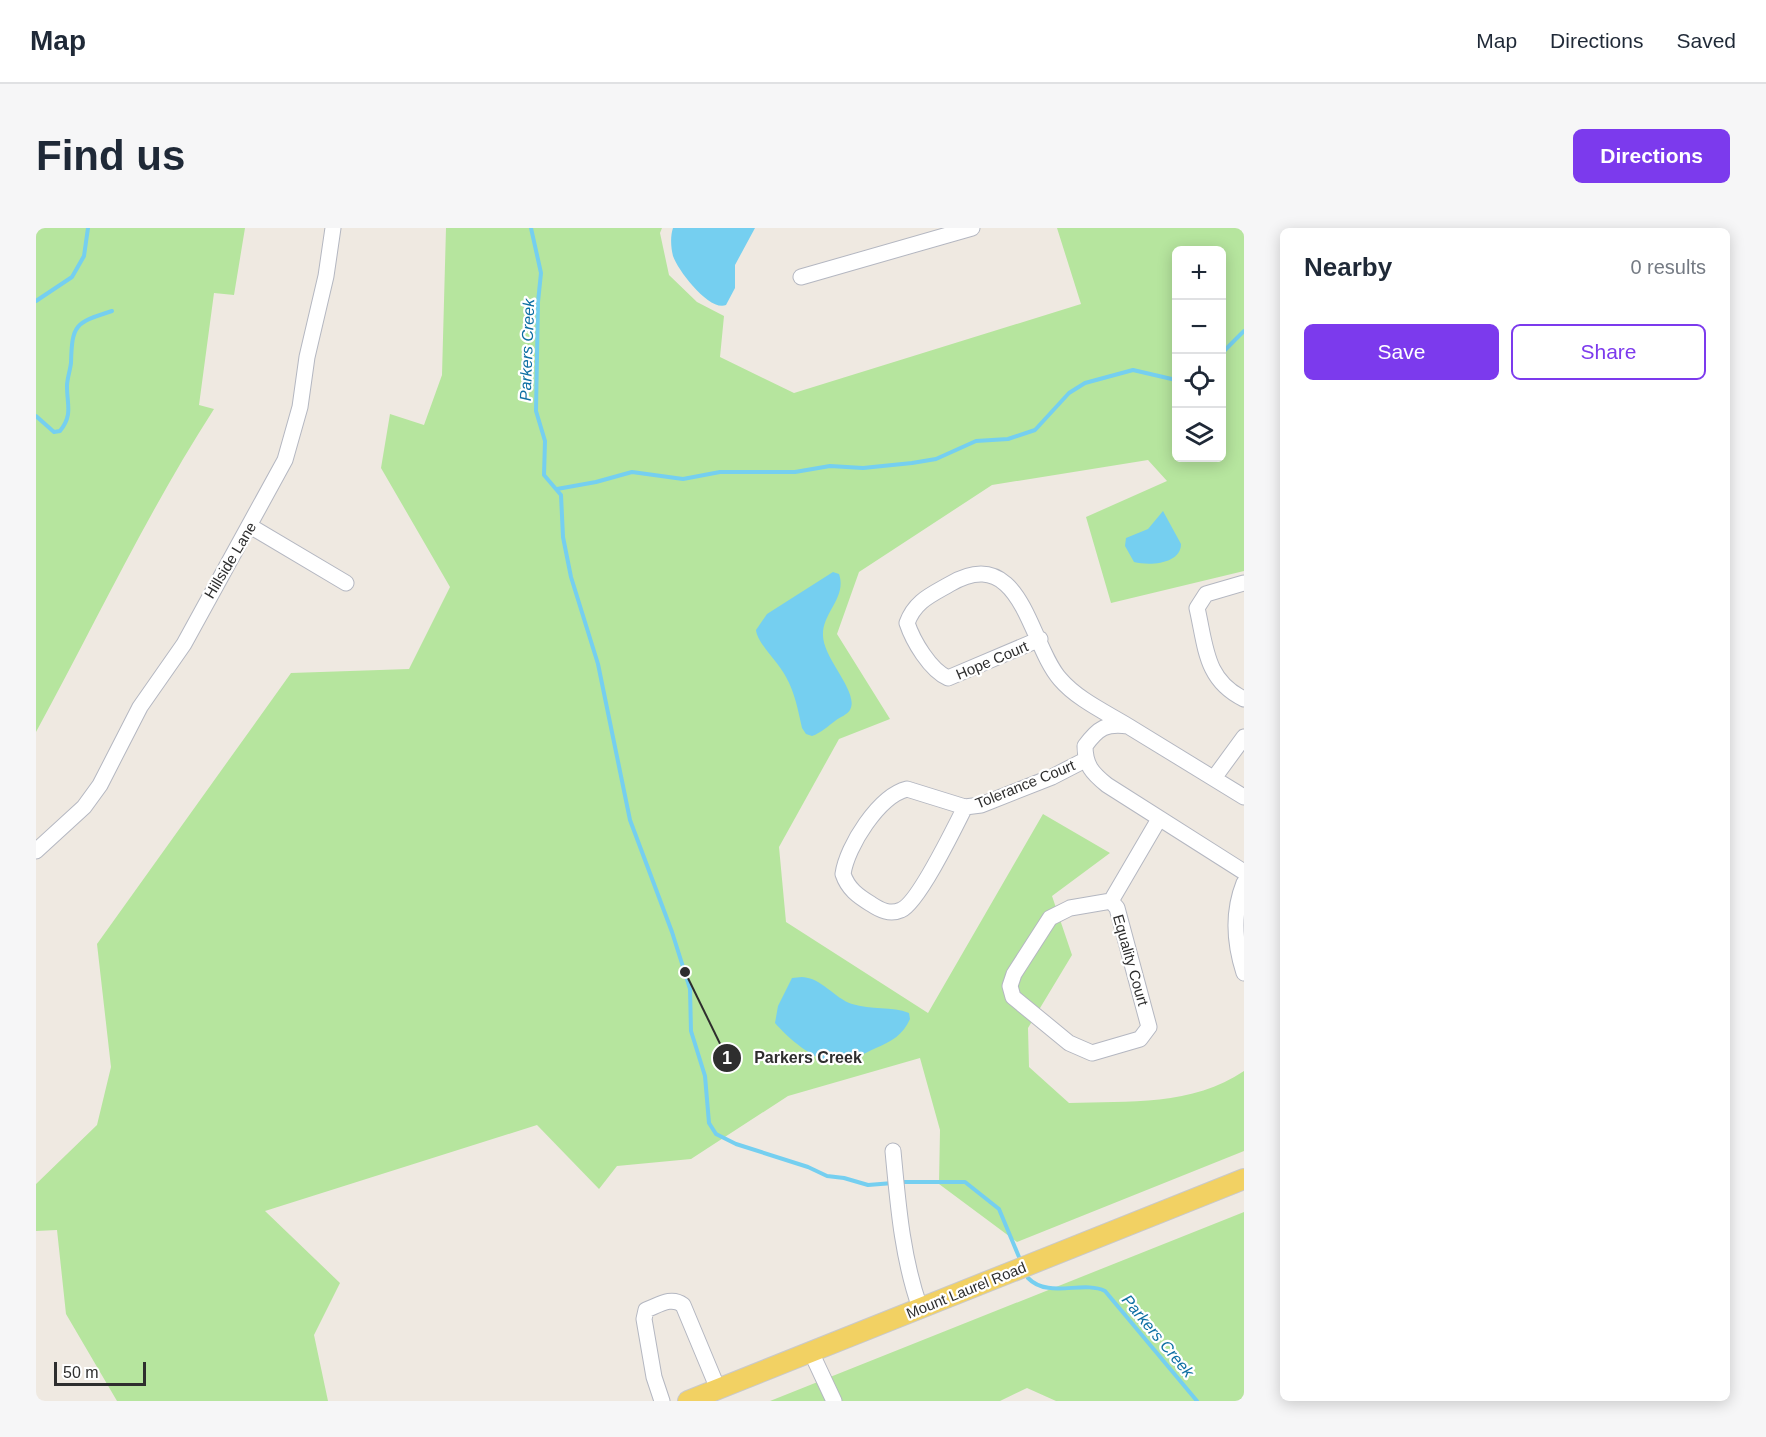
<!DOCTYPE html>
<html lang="en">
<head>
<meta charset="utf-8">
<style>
	:root { --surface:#fff; --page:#f6f6f7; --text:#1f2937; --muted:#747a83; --line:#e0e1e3; --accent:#7c3aed }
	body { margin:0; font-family:Helvetica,sans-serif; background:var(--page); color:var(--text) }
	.controls { position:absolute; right:18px; top:18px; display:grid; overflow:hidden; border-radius:9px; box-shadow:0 3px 15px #0003 }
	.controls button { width:54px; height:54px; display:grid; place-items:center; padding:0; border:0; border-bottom:2px solid var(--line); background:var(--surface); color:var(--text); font:30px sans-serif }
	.scale { position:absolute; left:18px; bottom:15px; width:92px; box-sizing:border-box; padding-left:6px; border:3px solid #2e2e2e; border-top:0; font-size:16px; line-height:21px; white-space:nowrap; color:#2e2e2e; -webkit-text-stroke:4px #fff; paint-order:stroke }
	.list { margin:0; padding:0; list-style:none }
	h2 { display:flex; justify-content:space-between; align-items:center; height:78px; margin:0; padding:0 24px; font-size:26px }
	h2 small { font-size:20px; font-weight:400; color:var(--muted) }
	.actions { display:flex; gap:12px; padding:18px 24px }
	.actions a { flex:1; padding:14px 0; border:2px solid var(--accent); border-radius:9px; text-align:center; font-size:21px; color:var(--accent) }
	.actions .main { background:var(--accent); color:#fff }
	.icon { flex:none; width:33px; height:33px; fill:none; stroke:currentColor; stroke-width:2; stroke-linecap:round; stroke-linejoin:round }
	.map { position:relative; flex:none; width:1208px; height:1173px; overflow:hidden; border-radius:9px }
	header { display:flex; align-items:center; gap:36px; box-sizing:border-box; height:84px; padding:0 30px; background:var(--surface); border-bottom:2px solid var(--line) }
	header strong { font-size:28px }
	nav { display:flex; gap:33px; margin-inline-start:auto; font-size:21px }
	.intro { display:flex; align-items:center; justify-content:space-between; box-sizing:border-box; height:144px; padding:0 36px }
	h1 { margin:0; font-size:42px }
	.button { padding:15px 27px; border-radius:9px; background:var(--accent); color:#fff; font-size:21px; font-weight:700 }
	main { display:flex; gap:36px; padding:0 36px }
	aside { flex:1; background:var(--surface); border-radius:9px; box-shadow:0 3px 15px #0003 }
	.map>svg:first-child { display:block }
	.green { fill:#b6e59e; fill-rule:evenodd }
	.water { fill:#75cff0 }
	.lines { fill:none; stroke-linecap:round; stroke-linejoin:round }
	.stream { stroke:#75cff0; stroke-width:4 }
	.minor-casing { stroke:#b4b7c1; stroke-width:17 }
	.major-casing { stroke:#c9c9c9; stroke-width:22 }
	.minor { stroke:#fff; stroke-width:15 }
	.major { stroke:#f2d163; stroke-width:20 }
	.labels { text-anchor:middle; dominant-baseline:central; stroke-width:4.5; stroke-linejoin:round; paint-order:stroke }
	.street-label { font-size:15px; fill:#2e2e2e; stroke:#fff }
	.water-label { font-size:16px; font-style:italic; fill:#0d6fa3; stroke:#fff }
	.leader { fill:none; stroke:#2e2e2e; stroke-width:2 }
	.callout-dot { fill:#2e2e2e; stroke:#fff; stroke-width:2 }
	.mark-label { font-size:18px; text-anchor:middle; font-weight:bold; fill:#fff }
	.callout-label { font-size:16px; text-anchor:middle; font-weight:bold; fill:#2e2e2e; stroke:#fff; stroke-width:4.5; stroke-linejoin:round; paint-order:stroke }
</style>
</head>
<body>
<header>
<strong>Map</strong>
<nav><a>Map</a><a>Directions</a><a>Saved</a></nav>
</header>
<div class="intro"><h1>Find us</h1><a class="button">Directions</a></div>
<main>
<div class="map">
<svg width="1208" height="1173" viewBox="0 0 1208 1173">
	<rect width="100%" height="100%" fill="#efe9e1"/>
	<path class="green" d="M0 0H209L198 67 178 65 163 177 178 181C111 285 59 396 0 504Z
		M410 0H626L624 5 633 47 661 74 688 88 684 129 758 165 1045 76 1021 0H1208V343L1075 375 1050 289 1131 253 1112 232 956 257 823 344 801 406 854 491 803 511 743 619 750 694 892 785 1007 586 1074 625 1016 668 1036 727 992 800 993 839 1033 875C1092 873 1157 878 1208 843V923L981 1014 903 956 904 902 884 830 752 868 655 931 581 938 563 961 501 897 229 983 304 1055 278 1107 292 1173H81L30 1086 21 1002 0 1003V956L61 897 75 839 61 716 255 445 373 441 414 359 345 240 354 186 388 197 406 147ZM1140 22H1186V230H1140Z
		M1208 984V1173H1020L991 1160 964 1173H734Z"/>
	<path class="water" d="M637 0H719L699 37V60L690 77C674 84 642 43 637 28 635 20 634 9 637 0Z
		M1127 283 1145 316C1145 336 1114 338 1098 334L1089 318 1090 310 1112 301Z
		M797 344 803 346C811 369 787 384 787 406 786 430 824 464 814 482 811 487 804 489 799 493 792 498 785 505 776 508L770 506 766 500C762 482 759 465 750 449 743 435 721 415 720 402L731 386Z
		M766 749C786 750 798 770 816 776 835 782 856 778 873 785L874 791C867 807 856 813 840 820 827 826 814 834 800 834 780 835 751 809 739 795L742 778 756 750Z"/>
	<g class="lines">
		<path class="stream" d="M495 0 505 45 502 74 500 183 509 213 508 247 525 267 527 309 535 349 562 436 594 592 636 704 654 761 655 803 669 848 673 895 680 906 700 916 772 939 791 948 808 950 832 957 857 955
			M0 73 36 49 48 28 52 0
			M1186 125 1208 103
			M0 188 18 204 24 203C37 187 31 177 31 158 31 151 34 143 35 135 36 96 39 95 76 83
			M521 261 560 254 596 244 647 251 684 244H759L794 238 827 240 876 235 900 231 940 213 972 211 999 202 1033 165 1049 155 1097 142 1140 152
			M864 954H929L963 981 983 1029
			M992 1050C1012 1071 1047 1052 1069 1063L1161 1173"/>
		<g class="minor-casing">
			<path id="minor" d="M765 49 936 0
				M214 298 310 355
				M1208 355 1170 366 1161 380C1170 419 1169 452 1208 471
				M1004 411 912 450C894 442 877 413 871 395 879 373 895 367 914 356 986 314 993 416 1024 451 1041 471 1069 484 1092 498
				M1178 550 1208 509
				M871 561 929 579C919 599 882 675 865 682 854 687 844 682 835 676 822 668 812 661 807 646 811 618 843 568 871 561Z
				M1208 569 1092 498C1070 495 1062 500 1049 518 1049 537 1056 545 1071 557L1208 644
				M929 579 945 577 1016 549 1049 532
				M0 623 48 579 64 557 104 479 148 416 249 232 264 179 271 129 290 48 297 0
				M1208 655C1196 685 1198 714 1208 745
				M1075 673 1081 680 1113 799 1104 811 1056 825 1033 815 977 769 974 758 978 746 1014 690 1034 680 1075 673 1123 591
				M857 923C862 976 866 1029 884 1080
				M775 1124 798 1173
				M626 1173 618 1149 608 1091 610 1082C623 1077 635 1068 647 1077L682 1161"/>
		</g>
		<g class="major-casing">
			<path id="major" d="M652 1173 1208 951"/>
		</g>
		<use href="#minor" class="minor"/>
		<use href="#major" class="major"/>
	</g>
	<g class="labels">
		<g class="street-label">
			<text transform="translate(194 332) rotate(-59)">Hillside Lane</text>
			<text transform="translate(956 432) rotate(-23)">Hope Court</text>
			<text transform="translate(989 556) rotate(-22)">Tolerance Court</text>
			<text transform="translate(1095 732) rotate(74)">Equality Court</text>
			<text transform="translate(930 1062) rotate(-22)">Mount Laurel Road</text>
		</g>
		<g class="water-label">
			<text transform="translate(491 122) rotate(-88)">Parkers Creek</text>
			<text transform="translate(1122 1108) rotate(50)">Parkers Creek</text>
		</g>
	</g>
	<path class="leader" d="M649 744L691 830"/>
	<g class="callout-dot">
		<circle cx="649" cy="744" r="6"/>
		<circle cx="691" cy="830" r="15"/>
	</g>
	<g class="mark-label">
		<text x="691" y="836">1</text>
	</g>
	<g class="callout-label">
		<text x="772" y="835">Parkers Creek</text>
	</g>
</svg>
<div class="controls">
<button>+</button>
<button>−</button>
<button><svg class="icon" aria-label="locate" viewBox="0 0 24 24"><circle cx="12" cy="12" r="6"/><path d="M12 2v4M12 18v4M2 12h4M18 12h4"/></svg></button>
<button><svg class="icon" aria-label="layers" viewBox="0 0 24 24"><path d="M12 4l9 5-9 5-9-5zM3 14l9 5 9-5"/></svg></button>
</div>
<div class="scale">50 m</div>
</div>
<aside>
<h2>Nearby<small>0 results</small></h2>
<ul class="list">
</ul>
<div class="actions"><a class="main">Save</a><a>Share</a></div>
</aside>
</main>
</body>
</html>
